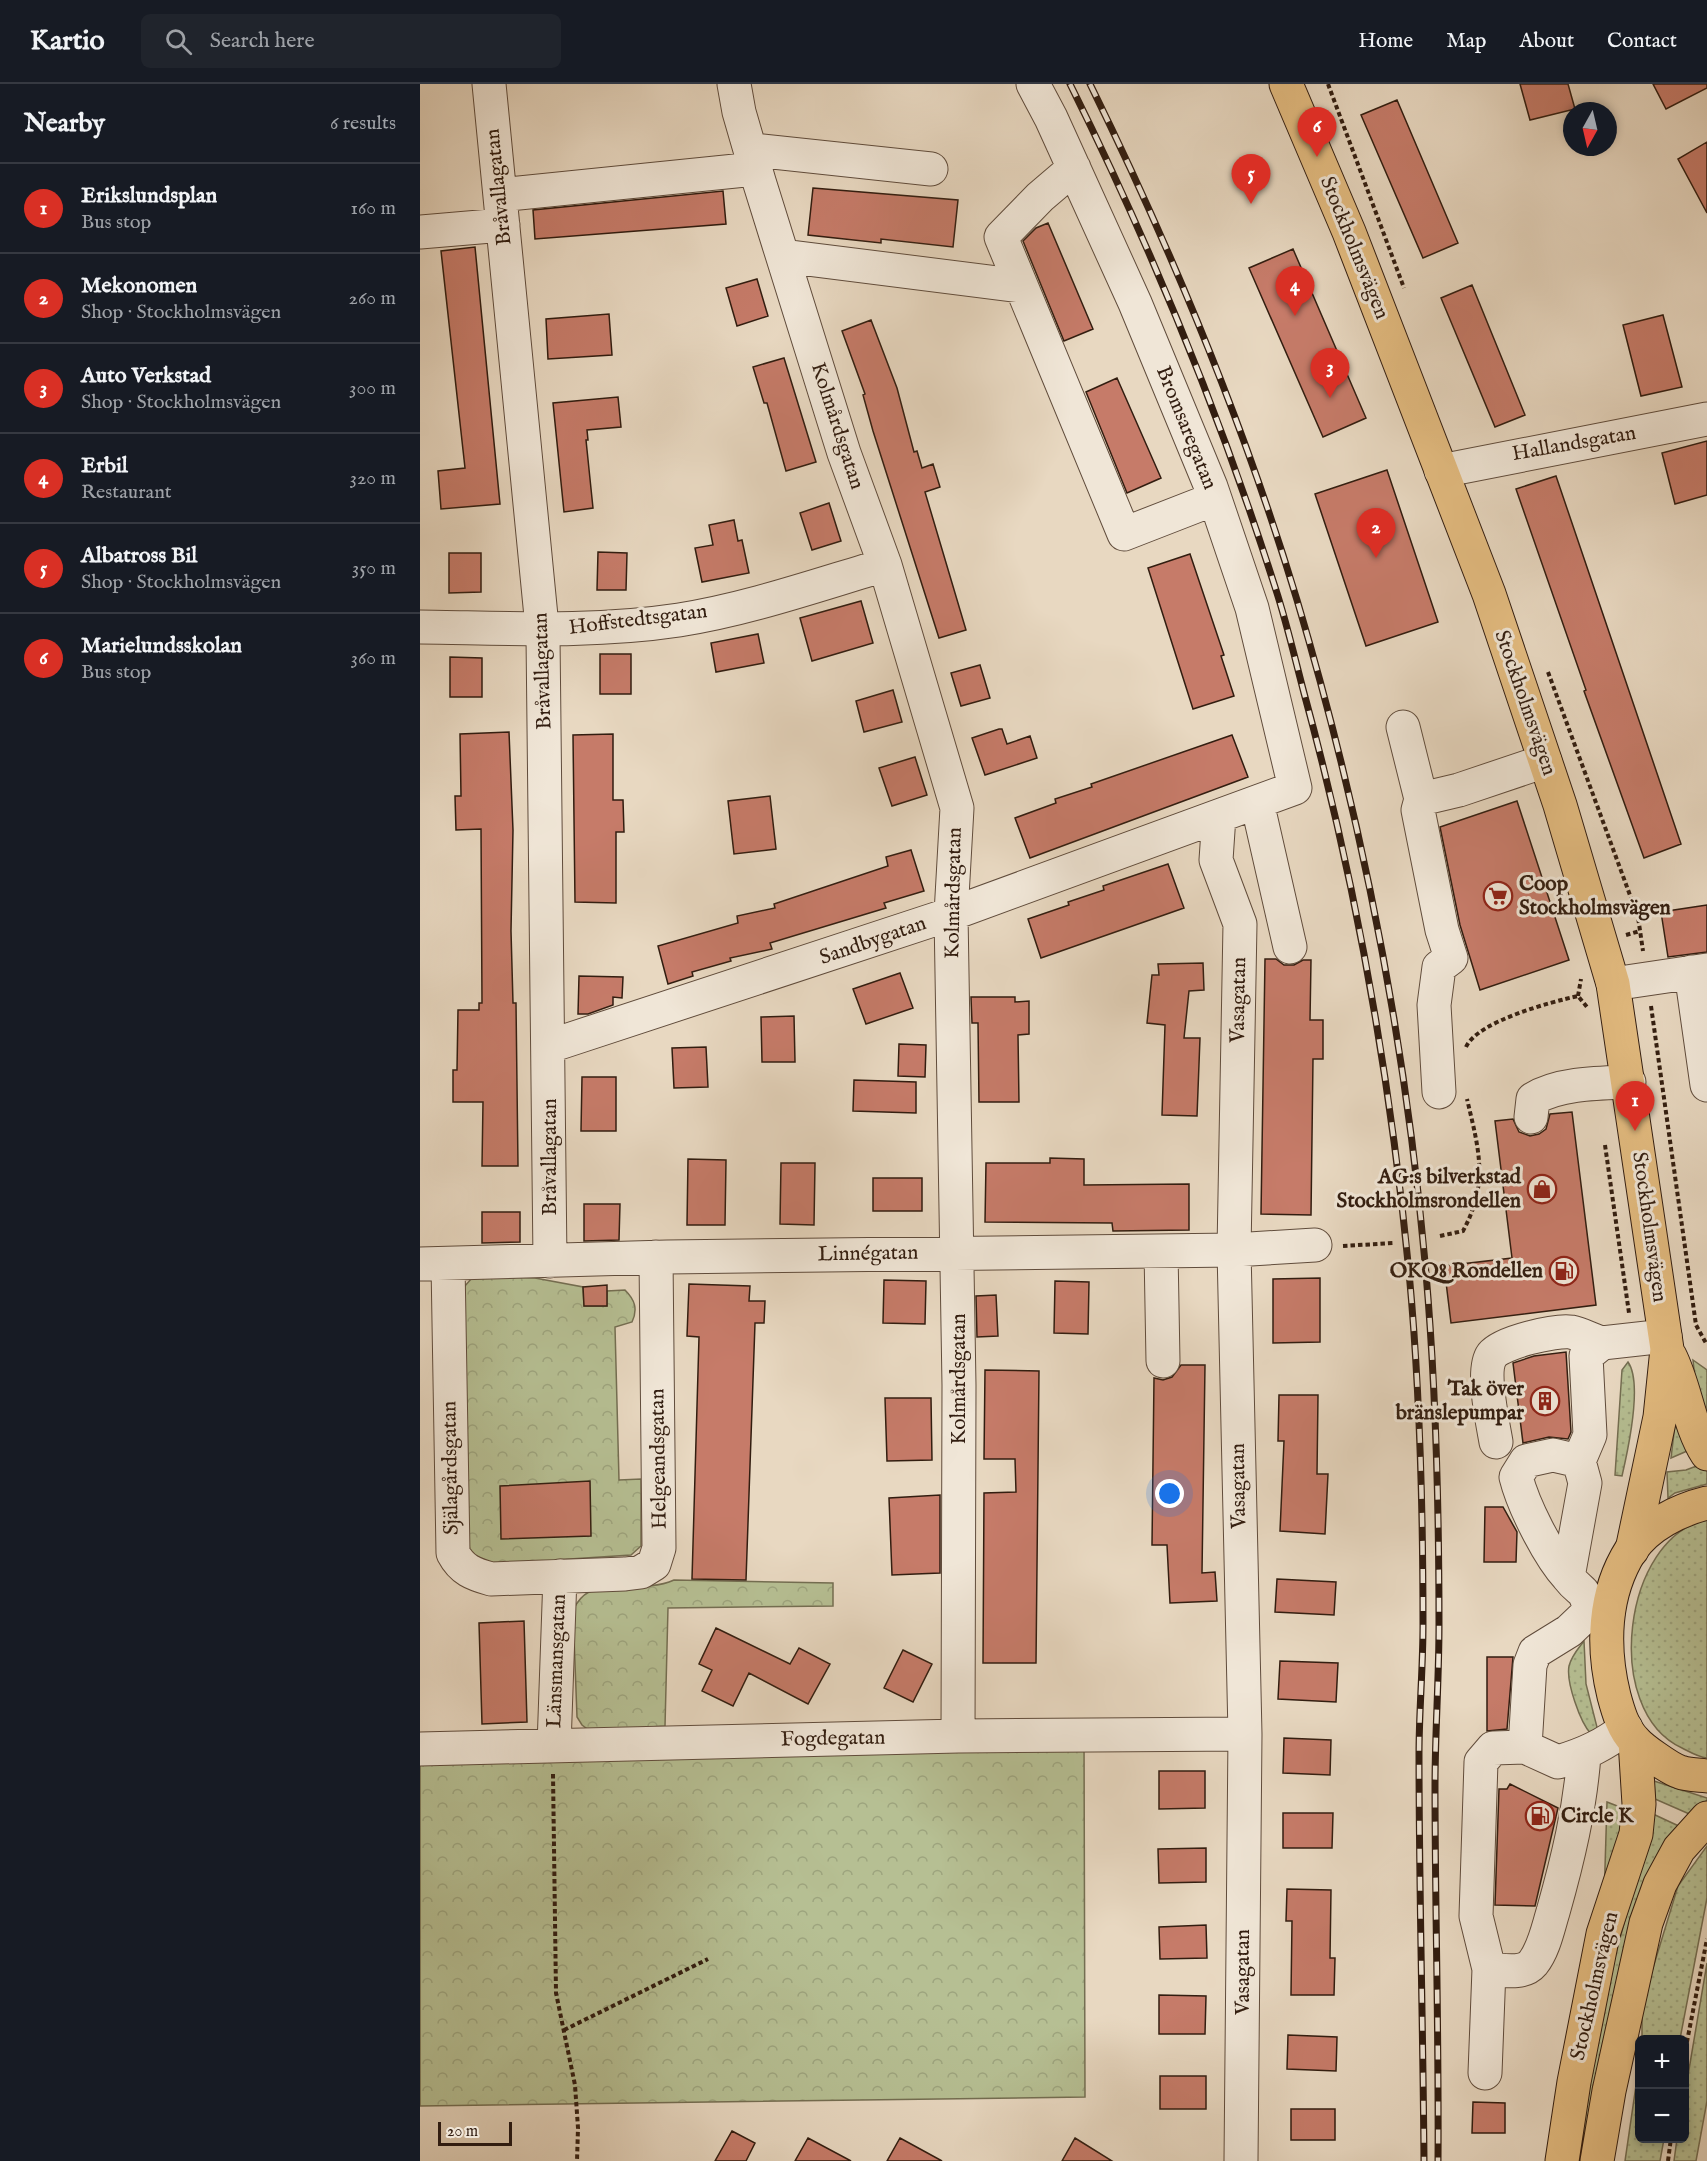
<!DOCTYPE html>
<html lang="en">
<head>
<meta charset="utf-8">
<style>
	:root { --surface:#171b24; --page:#20242c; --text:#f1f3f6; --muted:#9ea1a6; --line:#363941; --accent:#d93025 }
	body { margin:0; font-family:"IM FELL English",serif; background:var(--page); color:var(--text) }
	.controls { position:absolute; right:18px; bottom:18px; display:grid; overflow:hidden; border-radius:9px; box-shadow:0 3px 9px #0003 }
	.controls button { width:54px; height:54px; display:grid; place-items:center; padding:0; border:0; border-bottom:2px solid var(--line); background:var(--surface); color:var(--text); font:30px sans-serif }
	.compass { position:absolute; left:1143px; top:18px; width:54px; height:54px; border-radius:50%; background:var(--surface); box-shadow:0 3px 9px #0003; rotate:188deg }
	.scale { position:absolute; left:18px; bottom:15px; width:74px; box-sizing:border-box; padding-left:6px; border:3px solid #321d10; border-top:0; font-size:16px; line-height:21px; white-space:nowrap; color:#321d10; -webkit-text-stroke:4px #f0e6d7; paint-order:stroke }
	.you { position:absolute; left:750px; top:1410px; width:21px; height:21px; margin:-15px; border:4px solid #fff; border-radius:50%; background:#1a73e8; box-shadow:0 0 0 9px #1a73e833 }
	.badge { display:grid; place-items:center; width:39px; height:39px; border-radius:50%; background:var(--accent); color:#fff; font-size:20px; font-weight:700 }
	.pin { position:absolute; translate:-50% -50px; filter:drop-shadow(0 2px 3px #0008) }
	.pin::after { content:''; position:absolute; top:32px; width:21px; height:18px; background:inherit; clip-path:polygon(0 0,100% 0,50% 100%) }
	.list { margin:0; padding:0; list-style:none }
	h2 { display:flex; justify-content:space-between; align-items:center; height:78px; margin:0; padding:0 24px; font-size:26px }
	h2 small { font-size:20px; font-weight:400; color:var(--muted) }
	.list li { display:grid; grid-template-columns:39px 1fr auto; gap:18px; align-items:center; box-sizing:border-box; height:90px; padding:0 24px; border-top:2px solid var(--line) }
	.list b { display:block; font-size:22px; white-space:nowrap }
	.list p { margin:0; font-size:20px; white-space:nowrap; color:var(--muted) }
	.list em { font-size:20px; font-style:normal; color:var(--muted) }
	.icon { flex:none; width:33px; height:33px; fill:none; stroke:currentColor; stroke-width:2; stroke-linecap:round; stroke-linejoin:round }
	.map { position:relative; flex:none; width:1287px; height:2077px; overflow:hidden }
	header { display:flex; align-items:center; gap:36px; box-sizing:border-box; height:84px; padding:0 30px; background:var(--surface); border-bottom:2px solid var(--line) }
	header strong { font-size:28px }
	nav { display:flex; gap:33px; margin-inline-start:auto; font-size:21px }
	.search { width:420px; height:54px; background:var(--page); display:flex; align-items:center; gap:15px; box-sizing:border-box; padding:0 21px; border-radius:9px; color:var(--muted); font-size:22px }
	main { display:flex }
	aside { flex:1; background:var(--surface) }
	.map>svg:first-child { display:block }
	.grass { fill:url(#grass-dots); stroke:#746e52; stroke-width:1.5 }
	.park { fill:url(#park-crowns); stroke:#746e52; stroke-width:1.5 }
	.building { fill:#c67b69; stroke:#321d10; stroke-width:1.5 }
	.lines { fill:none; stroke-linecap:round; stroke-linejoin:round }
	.minor-casing { stroke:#604c3c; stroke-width:35 }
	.major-casing { stroke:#321d10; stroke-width:35 }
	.highway-casing { stroke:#321d10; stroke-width:35 }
	.path { stroke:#321d10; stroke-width:4; stroke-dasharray:4.5 3; stroke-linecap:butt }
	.minor { stroke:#f0e6d7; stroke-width:33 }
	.major { stroke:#e4bc80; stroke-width:33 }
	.highway { stroke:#e4bc80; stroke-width:33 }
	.rail-casing { stroke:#321d10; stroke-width:7 }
	.rail { stroke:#f0e6d7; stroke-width:4.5; stroke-dasharray:14; stroke-linecap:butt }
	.labels { text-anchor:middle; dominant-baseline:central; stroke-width:6; stroke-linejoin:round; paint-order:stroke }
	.street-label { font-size:21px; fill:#321d10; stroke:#f0e6d7 }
	.poi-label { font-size:21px; font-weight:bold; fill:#321d10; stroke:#f0e6d7; text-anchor:end }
</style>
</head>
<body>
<header>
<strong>Kartio</strong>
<div class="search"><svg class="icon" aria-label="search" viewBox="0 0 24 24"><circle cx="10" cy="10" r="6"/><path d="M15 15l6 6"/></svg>Search here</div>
<nav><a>Home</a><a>Map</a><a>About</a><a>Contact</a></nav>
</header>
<main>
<aside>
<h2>Nearby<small>6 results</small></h2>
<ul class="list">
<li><span class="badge">1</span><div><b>Erikslundsplan</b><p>Bus stop</p></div><em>160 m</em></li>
<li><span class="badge">2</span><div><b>Mekonomen</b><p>Shop · Stockholmsvägen</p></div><em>260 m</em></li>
<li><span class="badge">3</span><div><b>Auto Verkstad</b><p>Shop · Stockholmsvägen</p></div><em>300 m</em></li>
<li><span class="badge">4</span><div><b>Erbil</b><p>Restaurant</p></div><em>320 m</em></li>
<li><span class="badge">5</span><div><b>Albatross Bil</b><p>Shop · Stockholmsvägen</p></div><em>350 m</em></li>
<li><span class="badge">6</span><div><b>Marielundsskolan</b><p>Bus stop</p></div><em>360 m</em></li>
</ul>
</aside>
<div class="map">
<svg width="1287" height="2077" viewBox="0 0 1287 2077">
	<defs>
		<pattern id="grass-dots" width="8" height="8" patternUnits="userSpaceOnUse" patternTransform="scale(1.5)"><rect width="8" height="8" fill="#b6bf93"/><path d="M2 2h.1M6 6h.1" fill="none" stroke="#9da47e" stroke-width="1.8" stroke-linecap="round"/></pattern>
		<pattern id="park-crowns" width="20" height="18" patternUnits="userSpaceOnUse" patternTransform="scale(1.5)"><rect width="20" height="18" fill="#b6bf93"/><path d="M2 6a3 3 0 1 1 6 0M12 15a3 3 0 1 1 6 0" fill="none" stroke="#9da47e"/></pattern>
	</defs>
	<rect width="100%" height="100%" fill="#e8d8c1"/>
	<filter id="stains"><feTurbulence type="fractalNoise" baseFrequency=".00333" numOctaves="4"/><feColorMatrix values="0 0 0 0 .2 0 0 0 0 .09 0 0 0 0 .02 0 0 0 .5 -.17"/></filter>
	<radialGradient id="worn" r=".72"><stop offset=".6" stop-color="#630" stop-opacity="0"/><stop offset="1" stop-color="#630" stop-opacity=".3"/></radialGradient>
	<path class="grass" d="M1273 1276 1287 1286V1340L1276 1304Z
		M1208 1278C1223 1299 1208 1366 1202 1392L1195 1391 1202 1286Z
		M1257 1324 1274 1364 1251 1374Z
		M1282 1380 1287 1386V1400L1255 1409 1248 1414 1247 1388 1266 1386Z
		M1287 1436V1674C1278 1673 1270 1668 1262 1664 1181 1627 1203 1452 1287 1436Z
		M1164 1557 1166 1600 1179 1651 1171 1650C1160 1638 1146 1598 1149 1582 1152 1571 1158 1565 1164 1557Z
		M1234 1697 1287 1714V1716L1274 1732 1235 1715Z
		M1187 1718 1205 1725 1184 1816Z
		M1233 1730 1263 1744 1164 2077H1152L1180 1930Z
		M1287 1762V1814L1260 1955 1222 1956V1920L1258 1802Z
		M1287 1879V2017L1276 2077H1254L1257 2055 1264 2054 1265 2009Z
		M1219 1981 1220 2054 1244 2055 1240 2077H1205Z"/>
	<path class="park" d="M73 1192 115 1194 163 1203 164 1222H187V1207L205 1206C215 1216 218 1225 212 1238L195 1243 199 1396 221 1395V1462L211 1471 73 1480 51 1469 47 1455 44 1203 52 1194Z
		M254 1496 413 1499V1522L248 1524 245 1642 170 1647 162 1641 157 1633 153 1526C157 1518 161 1512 169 1508 186 1499 228 1508 254 1496Z
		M664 1649 665 2013 0 2022V1665Z"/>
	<path class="building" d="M1100 0H1148L1155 25 1110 36Z
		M1233 0H1287V4L1246 25Z
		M977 16 1038 159 1003 174 941 31Z
		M1287 58V129L1258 75Z
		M393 104 538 116 533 163 461 155V159L388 151Z
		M303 107 306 140 115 155 113 126Z
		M628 139 673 245 644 257 603 157 616 144Z
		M55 163 80 420 21 425 18 387 45 384 21 167Z
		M873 165 946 334 903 353 829 184Z
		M337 195 348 232 317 242 306 204Z
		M1052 201 1105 331 1075 343 1021 214Z
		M189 230 192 271 128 275 126 235Z
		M1243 231 1262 303 1221 312 1203 241Z
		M451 236 477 304 494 368 497 367 502 384 513 380 520 403 505 408 546 546 519 554 453 347 443 311 445 310 422 247Z
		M364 274 396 378 366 387 347 319H344L333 283Z
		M697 294 741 394 707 409 666 308Z
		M198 313 201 343 167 346 168 356H166L173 424 144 428 133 319Z
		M1287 357V411L1255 420 1242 369Z
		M967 386 1018 538 946 562 895 410Z
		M1136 392 1261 760 1224 774 1164 607 1166 606 1096 405Z
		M409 419 421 457 392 466 380 429Z
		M314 436 318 457 322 456 329 489 282 498 275 464 293 461 289 441Z
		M178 468 207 469 206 506H177Z
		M29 469H61V508L29 509Z
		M770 470 804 571 801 572 814 612 773 625 728 484Z
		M441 517 453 559 392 577 380 534Z
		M338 550 344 579 296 588 291 559Z
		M180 570H211V610H180Z
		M30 573 62 574V613H30Z
		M560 581 570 614 541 622 531 589Z
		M473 606 482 638 444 648 436 617Z
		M579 645H582L587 660 610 652 617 674 565 691 552 654Z
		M89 648 93 746 91 847 93 919H96L98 1082H62L63 1018H33V986H37L38 926H59V919H62L61 745 36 746 35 712H41L40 650Z
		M193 650V716H203L204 748H196V819L155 818 153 651Z
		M812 651 828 693 610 774 595 734 636 719 635 715 672 703 671 700Z
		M495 673 507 711 472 722 459 684Z
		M350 712 356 765 314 770 308 717Z
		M1097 717 1149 876 1060 906 1040 841 1020 743Z
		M491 766 504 807 464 819 466 824 350 859 352 865 310 874 311 877 272 888 273 892 248 900 238 862 318 839 317 832 355 824 354 820 468 782 466 773Z
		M748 780 764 824 621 874 608 835 649 821 648 818 684 806 683 802Z
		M1287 821V868L1248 873 1241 828Z
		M845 875H856L864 881H874L883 876H891L890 936H903V975H893L891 1131 841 1130Z
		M783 879 784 906 769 907 764 954H780L777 1032 742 1031 745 941 727 939 732 891H739L738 880Z
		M480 889 493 924 446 940 433 905Z
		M159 892 203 893 202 914 193 913V921L168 930H158Z
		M551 913H595V918L609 917V950L598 951 599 1018H559L558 939H552Z
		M374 932 375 978H342L341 933Z
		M479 960 506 961 505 993 478 992Z
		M286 963 288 1003 254 1004 252 964Z
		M162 993H196V1047H161Z
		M434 996 496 998V1029L433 1027Z
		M1152 1028 1176 1221 1031 1239 1024 1182 1092 1174 1075 1037 1093 1035 1099 1048 1110 1052 1119 1050 1126 1045 1130 1030Z
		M630 1074 664 1075V1101L769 1100V1146L693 1147 692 1139 565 1138 566 1079H630Z
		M268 1075 306 1076 305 1141H267Z
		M361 1079H395L394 1141 360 1140Z
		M453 1094H502V1127H453Z
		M164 1120H200L199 1156 164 1157Z
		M62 1128H100V1158L62 1159Z
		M900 1194V1258L853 1259V1195Z
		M464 1196 506 1197 505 1240 463 1239Z
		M635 1197 669 1198 668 1250 634 1249Z
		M269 1200 330 1202 329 1217H345L344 1239H335L326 1496 272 1495 279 1253 267 1252Z
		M187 1201V1222H164L163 1203Z
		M576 1211 578 1252 557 1253 556 1212Z
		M1146 1268 1151 1348 1148 1355 1129 1353 1103 1359 1093 1279 1114 1272Z
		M761 1281H785L782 1489 795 1488 797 1517 750 1519 747 1461H732L734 1294 743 1296 752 1293Z
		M565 1286 619 1287 616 1579H563L564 1409 596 1408 595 1375H564Z
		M859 1311H898L897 1390H908L905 1450 860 1447 864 1357H858Z
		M465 1314H511L512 1376 467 1377Z
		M170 1397 171 1452 81 1455 80 1402Z
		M520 1411V1489L472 1491 469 1414Z
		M1065 1423H1083L1097 1448 1096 1478H1064Z
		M857 1495 916 1498 914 1531 855 1528Z
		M104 1537 107 1638 62 1640 59 1539Z
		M296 1544 370 1580 379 1564 410 1580 388 1620 329 1589 313 1622 282 1607 292 1586 279 1580Z
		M483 1566 512 1580 493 1618 464 1604Z
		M1067 1573H1093L1087 1645 1067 1647Z
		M860 1577 918 1579 916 1618 858 1615Z
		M864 1654 911 1656 910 1691 863 1689Z
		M739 1687H785V1724L739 1725Z
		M1090 1700 1138 1724 1115 1822 1075 1821 1079 1705H1087Z
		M863 1729H913L912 1764H863Z
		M786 1764V1798L739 1799 738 1765Z
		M867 1805 911 1806 910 1874H915L914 1911H871L872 1837H866Z
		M786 1841 787 1874 740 1875 739 1843Z
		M739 1911 786 1912 785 1950H739Z
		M868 1951 917 1953 916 1987 867 1985Z
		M740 1992H786V2025H740Z
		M1053 2018 1085 2019V2049H1052Z
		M871 2025H915V2056H871Z
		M312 2047 335 2059 326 2077H295Z
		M388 2054 431 2077H375Z
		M480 2054 522 2077H467Z
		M655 2054 692 2077H642Z"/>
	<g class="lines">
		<g class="minor-casing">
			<path id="minor" d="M69 0 123 553 130 1177
				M314 0 319 28 339 97 424 369 465 481 537 724 531 830 539 1301 538 1652
				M331 69 342 67 511 85
				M654 84 620 113 581 153 704 450 794 415
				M80 111 335 85
				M0 148 83 141
				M363 172 601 202
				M1021 387 1287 335
				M0 543C86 544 173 549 259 536 329 525 397 501 465 481
				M983 643 1001 715 998 726 1022 846 1031 874 1019 883 1014 921 1019 1008
				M1001 715 1039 706 1125 677
				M837 718 870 863
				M799 732 796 776 820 840 814 1166 825 1650 821 2077
				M1271 888 1287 1001
				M1193 900 1287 886
				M130 962 531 830 875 704 832 524 791 403 715 219 631 34 613 0
				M1111 1033 1113 1015C1139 999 1179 999 1209 998
				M741 1167 743 1277
				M0 1180 247 1173 814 1166 895 1161
				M28 1180 33 1469C42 1486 53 1490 71 1495L205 1490 221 1488 234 1480 239 1464 236 1173
				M1076 1358C1073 1340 1061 1286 1072 1271 1082 1258 1135 1246 1151 1248 1161 1250 1172 1256 1182 1259
				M1159 1377 1170 1351 1166 1272 1182 1259 1245 1252
				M1148 1493 1165 1399 1159 1377 1133 1371 1106 1377 1096 1393C1103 1421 1128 1471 1148 1493 1162 1511 1164 1501 1170 1527
				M1188 1529 1170 1527 1149 1547 1115 1568 1110 1581 1105 1663 1138 1678C1165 1670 1184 1661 1206 1644
				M134 1662 140 1492
				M0 1665 538 1652 825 1650
				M1069 1885C1083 1886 1103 1891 1113 1879 1124 1865 1128 1844 1133 1828 1148 1775 1160 1725 1164 1671
				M1065 1989 1069 1885 1056 1832 1061 1678 1073 1664 1105 1663"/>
		</g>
		<g class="major-casing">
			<path id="major" d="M866 0 929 148 1069 510 1140 721 1193 900 1247 1265 1240 1333 1212 1466
				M1250 1272C1266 1304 1268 1340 1287 1370"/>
		</g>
		<g class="highway-casing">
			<path id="highway" d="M1287 1419C1259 1426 1228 1441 1211 1466 1183 1510 1182 1563 1194 1612 1198 1627 1203 1645 1215 1657 1222 1665 1250 1685 1260 1688 1268 1691 1279 1691 1287 1692
				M1142 2077 1154 1998 1183 1850 1216 1750 1219 1720 1215 1657
				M1177 2077 1189 2007 1226 1839 1240 1800 1259 1765 1287 1734"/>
		</g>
		<path class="path" d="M908 0 984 204
			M1128 588 1218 833 1223 867
			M1206 851 1220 847
			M1158 912 1161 895
			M1231 922 1276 1241 1287 1261
			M1046 963C1058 937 1131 918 1158 912L1167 923
			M1185 1061 1209 1229
			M1020 1152 1043 1147C1069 1099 1059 1066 1047 1015
			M923 1162 974 1159
			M133 1690 136 1909 155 2001 158 2044 157 2077
			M144 1946 288 1875
			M1264 1973 1287 1855
			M1248 2077 1251 2054"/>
		<use href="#minor" class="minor"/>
		<use href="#major" class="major"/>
		<use href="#highway" class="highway"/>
		<g class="rail-casing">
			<path id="rail" d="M650 0C731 163 801 333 856 506 867 540 875 575 884 609 936 799 970 992 989 1188 1000 1305 1003 1424 1003 1541 1003 1584 999 1627 999 1670 999 1806 1003 1941 1004 2077
				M670 0C751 165 824 340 877 516 941 731 985 954 1005 1178 1016 1299 1019 1420 1019 1542 1019 1595 1015 1649 1015 1702 1015 1827 1019 1952 1018 2077"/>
		</g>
		<use href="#rail" class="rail"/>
	</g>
	<defs>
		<g id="supermarket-ring" transform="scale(1.5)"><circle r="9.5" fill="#f0e6d7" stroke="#8f2418" stroke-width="1.5"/><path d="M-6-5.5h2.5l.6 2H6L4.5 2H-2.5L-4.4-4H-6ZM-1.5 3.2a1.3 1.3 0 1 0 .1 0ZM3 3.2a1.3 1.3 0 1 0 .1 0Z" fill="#8f2418"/></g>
		<g id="shop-ring" transform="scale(1.5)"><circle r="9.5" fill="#f0e6d7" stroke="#8f2418" stroke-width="1.5"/><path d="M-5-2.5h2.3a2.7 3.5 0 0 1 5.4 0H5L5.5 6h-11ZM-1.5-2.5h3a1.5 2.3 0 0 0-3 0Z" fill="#8f2418"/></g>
		<g id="fuel-ring" transform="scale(1.5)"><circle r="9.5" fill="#f0e6d7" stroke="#8f2418" stroke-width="1.5"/><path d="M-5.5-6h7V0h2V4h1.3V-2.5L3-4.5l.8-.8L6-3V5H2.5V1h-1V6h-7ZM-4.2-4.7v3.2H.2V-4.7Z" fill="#8f2418"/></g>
		<g id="building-ring" transform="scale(1.5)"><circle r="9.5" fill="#f0e6d7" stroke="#8f2418" stroke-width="1.5"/><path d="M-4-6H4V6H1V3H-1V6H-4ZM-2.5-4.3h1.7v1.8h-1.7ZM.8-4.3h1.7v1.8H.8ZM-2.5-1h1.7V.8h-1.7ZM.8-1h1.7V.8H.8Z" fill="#8f2418"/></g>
	</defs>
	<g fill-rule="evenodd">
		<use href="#supermarket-ring" x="1078" y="812"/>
		<use href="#shop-ring" x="1122" y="1105"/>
		<use href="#fuel-ring" x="1144" y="1187"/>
		<use href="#building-ring" x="1125" y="1317"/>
		<use href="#fuel-ring" x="1120" y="1732"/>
	</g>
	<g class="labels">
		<g class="street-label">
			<text transform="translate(79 103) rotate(-96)">Bråvallagatan</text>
			<text transform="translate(934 164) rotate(68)">Stockholmsvägen</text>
			<text transform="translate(417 342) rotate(72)">Kolmårdsgatan</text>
			<text transform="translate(766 344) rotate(68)">Bromsaregatan</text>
			<text transform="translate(1154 360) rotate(-10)">Hallandsgatan</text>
			<text transform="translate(218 536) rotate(-7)">Hoffstedtsgatan</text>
			<text transform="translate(123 587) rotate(-92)">Bråvallagatan</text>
			<text transform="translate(1105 619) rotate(71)">Stockholmsvägen</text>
			<text transform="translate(534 809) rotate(-89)">Kolmårdsgatan</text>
			<text transform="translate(453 857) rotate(-19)">Sandbygatan</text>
			<text transform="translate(819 916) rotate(-89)">Vasagatan</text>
			<text transform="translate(130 1073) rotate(-90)">Bråvallagatan</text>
			<text transform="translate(1229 1143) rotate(82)">Stockholmsvägen</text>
			<text transform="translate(448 1170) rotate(-1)">Linnégatan</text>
			<text transform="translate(539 1295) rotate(-90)">Kolmårdsgatan</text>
			<text transform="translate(239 1375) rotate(-91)">Helgeandsgatan</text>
			<text transform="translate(31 1384) rotate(-91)">Själagårdsgatan</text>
			<text transform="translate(819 1402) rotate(-91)">Vasagatan</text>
			<text transform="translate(137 1577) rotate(-88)">Länsmansgatan</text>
			<text transform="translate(413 1655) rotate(-1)">Fogdegatan</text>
			<text transform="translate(823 1888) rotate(-90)">Vasagatan</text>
			<text transform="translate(1175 1902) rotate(-77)">Stockholmsvägen</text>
		</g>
		<g class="poi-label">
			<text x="1099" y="800" text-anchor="start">Coop<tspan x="1099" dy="24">Stockholmsvägen</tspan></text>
			<text x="1101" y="1093">AG:s bilverkstad<tspan x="1101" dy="24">Stockholmsrondellen</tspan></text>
			<text x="1123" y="1187">OKQ8 Rondellen</text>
			<text x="1104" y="1305">Tak över<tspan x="1104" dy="24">bränslepumpar</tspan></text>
			<text x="1141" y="1732" text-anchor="start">Circle K</text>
		</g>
	</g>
	<rect width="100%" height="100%" filter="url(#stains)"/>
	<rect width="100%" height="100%" fill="url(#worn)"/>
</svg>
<div class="controls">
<button>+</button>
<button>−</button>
</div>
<svg class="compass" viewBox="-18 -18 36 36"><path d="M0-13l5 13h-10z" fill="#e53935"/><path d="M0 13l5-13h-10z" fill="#9ea1a6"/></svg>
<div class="scale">20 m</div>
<div class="you"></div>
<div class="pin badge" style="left:1215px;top:1047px">1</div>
<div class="pin badge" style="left:956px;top:474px">2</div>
<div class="pin badge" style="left:910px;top:314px">3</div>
<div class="pin badge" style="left:875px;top:232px">4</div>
<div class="pin badge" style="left:831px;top:120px">5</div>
<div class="pin badge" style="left:897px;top:73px">6</div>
</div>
</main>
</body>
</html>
